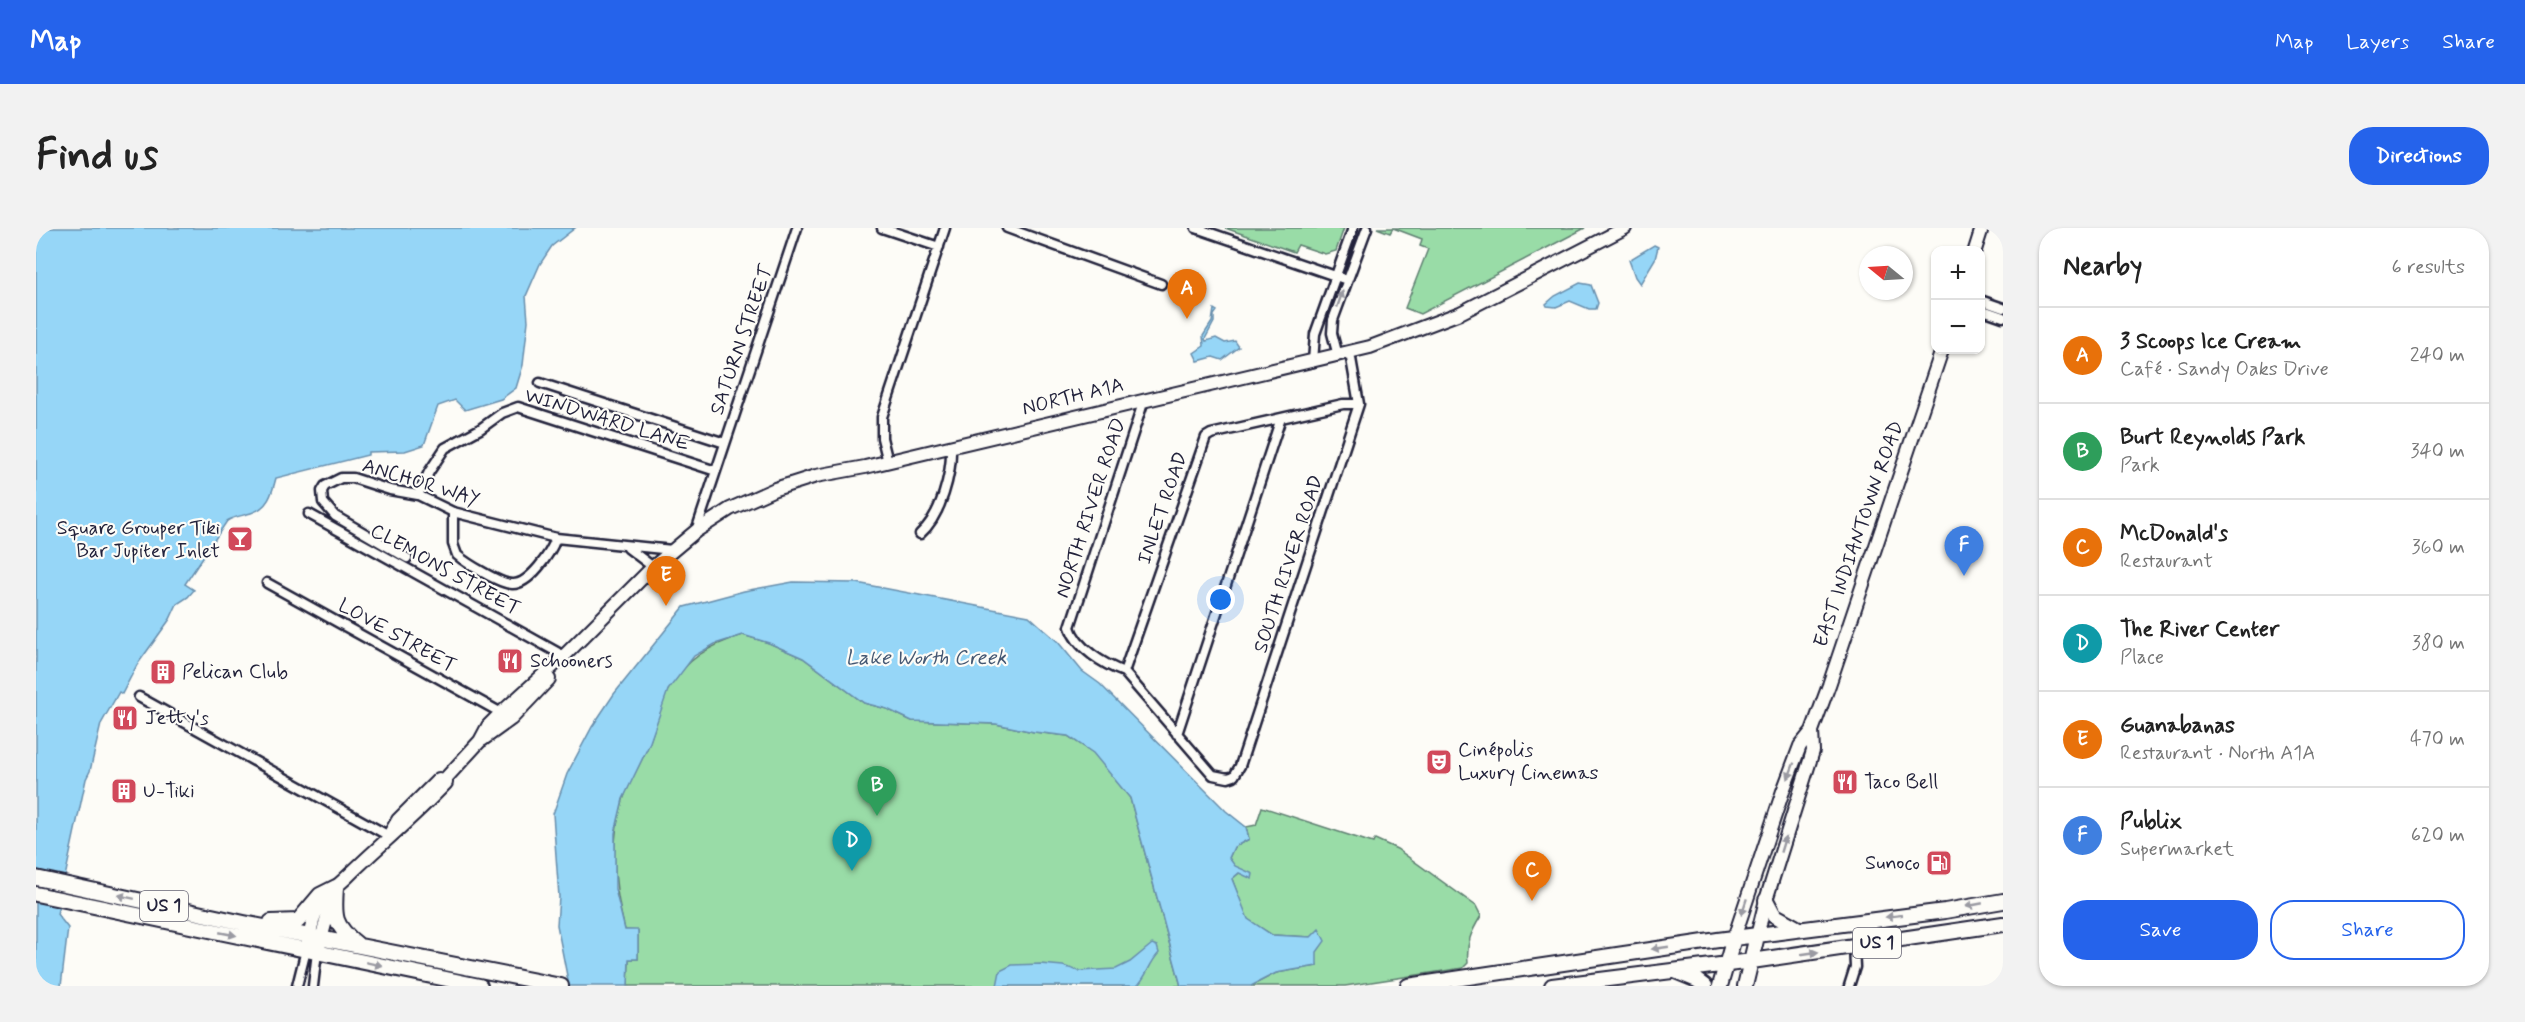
<!DOCTYPE html>
<html lang="en">
<head>
<meta charset="utf-8">
<style>
	:root { --surface:#fff; --page:#f2f2f2; --text:#222; --muted:#767676; --line:#e0e0e0; --accent:#2563eb }
	body { margin:0; font-family:Mynerve,sans-serif; background:var(--page); color:var(--text) }
	.controls { position:absolute; right:18px; top:18px; display:grid; overflow:hidden; border-radius:12px; box-shadow:0 2px 4px #0004 }
	.controls button { width:54px; height:54px; display:grid; place-items:center; padding:0; border:0; border-bottom:2px solid var(--line); background:var(--surface); color:var(--text); font:30px sans-serif }
	.compass { position:absolute; left:1823px; top:18px; width:54px; height:54px; border-radius:50%; background:var(--surface); box-shadow:0 2px 4px #0004; rotate:288deg }
	.you { position:absolute; left:1185px; top:372px; width:21px; height:21px; margin:-15px; border:4px solid #fff; border-radius:50%; background:#1a73e8; box-shadow:0 0 0 9px #1a73e833 }
	.badge { display:grid; place-items:center; width:39px; height:39px; border-radius:50%; background:var(--accent); color:#fff; font-size:20px; font-weight:700 }
	.pin { position:absolute; translate:-50% -50px; filter:drop-shadow(0 2px 3px #0008) }
	.pin::after { content:''; position:absolute; top:32px; width:21px; height:18px; background:inherit; clip-path:polygon(0 0,100% 0,50% 100%) }
	.list { margin:0; padding:0; list-style:none }
	h2 { display:flex; justify-content:space-between; align-items:center; height:78px; margin:0; padding:0 24px; font-size:26px }
	h2 small { font-size:20px; font-weight:400; color:var(--muted) }
	.list li { display:grid; grid-template-columns:39px 1fr auto; gap:18px; align-items:center; box-sizing:border-box; height:96px; padding:0 24px; border-top:2px solid var(--line) }
	.list b { display:block; font-size:22px; white-space:nowrap }
	.list p { margin:0; font-size:20px; white-space:nowrap; color:var(--muted) }
	.list em { font-size:20px; font-style:normal; color:var(--muted) }
	.actions { display:flex; gap:12px; padding:18px 24px }
	.actions a { flex:1; padding:14px 0; border:2px solid var(--accent); border-radius:24px; text-align:center; font-size:21px; color:var(--accent) }
	.actions .main { background:var(--accent); color:#fff }
	.map { position:relative; flex:none; width:1967px; height:758px; overflow:hidden; border-radius:24px }
	header { display:flex; align-items:center; gap:36px; box-sizing:border-box; height:84px; padding:0 30px; background:var(--accent); color:#fff }
	header strong { font-size:28px }
	nav { display:flex; gap:33px; margin-inline-start:auto; font-size:21px }
	.intro { display:flex; align-items:center; justify-content:space-between; box-sizing:border-box; height:144px; padding:0 36px }
	h1 { margin:0; font-size:42px }
	.button { padding:15px 27px; border-radius:24px; background:var(--accent); color:#fff; font-size:21px; font-weight:700 }
	main { display:flex; gap:36px; padding:0 36px }
	aside { flex:1; background:var(--surface); border-radius:24px; box-shadow:0 2px 4px #0004 }
	.map>svg:first-child { display:block }
	.green { fill:#99dca7; stroke:#5e7f71; stroke-width:1.5 }
	.water { fill:#96d6f7; stroke:#688eac; stroke-width:1.5 }
	.lines { fill:none; stroke-linecap:round; stroke-linejoin:round }
	.street-casing { stroke:#22223b; stroke-width:13 }
	.secondary-casing { stroke:#22223b; stroke-width:16 }
	.primary-casing { stroke:#22223b; stroke-width:18 }
	.street { stroke:#fdfcf7; stroke-width:8 }
	.secondary { stroke:#fdfcf7; stroke-width:12 }
	.primary { stroke:#fdfcf7; stroke-width:14 }
	.oneway { fill:#9a9aa2 }
	.labels { text-anchor:middle; dominant-baseline:central; stroke-width:4.5; stroke-linejoin:round; paint-order:stroke }
	.shield { fill:#fdfcf7; stroke:#646373; stroke-width:1.5 }
	.shield-label { font-size:18px; font-weight:bold; fill:#22223b }
	.street-label { font-size:20px; fill:#22223b; stroke:#fdfcf7 }
	.poi-label { font-size:20px; fill:#22223b; stroke:#fdfcf7; text-anchor:start }
	.water-label { font-size:21px; font-style:italic; fill:#455873; stroke:#fdfcf7 }
</style>
</head>
<body>
<header>
<strong>Map</strong>
<nav><a>Map</a><a>Layers</a><a>Share</a></nav>
</header>
<div class="intro"><h1>Find us</h1><a class="button">Directions</a></div>
<main>
<div class="map">
<svg width="1967" height="758" viewBox="0 0 1967 758">
	<rect width="100%" height="100%" fill="#fdfcf7"/>
	<filter id="ink" filterUnits="userSpaceOnUse"><feTurbulence type="fractalNoise" baseFrequency=".0167" numOctaves="2"/><feDisplacementMap in="SourceGraphic" scale="12" xChannelSelector="R" yChannelSelector="G"/><feConvolveMatrix kernelMatrix="1 2 1 2 8 2 1 2 1" color-interpolation-filters="sRGB"/></filter>
	<g filter="url(#ink)">
		<path class="green" d="M1189 0H1308L1300 23 1289 26 1262 17 1258 24Z
			M1341 0H1549L1384 86 1369 80 1392 21 1384 18 1386 11 1357 0 1354 5Z
			M707 407 733 415 767 430 828 475 851 481 876 493 960 496 998 504 1032 508 1058 525 1094 570 1145 758H592L593 731H602V703L589 702C578 660 573 615 587 572 593 553 605 536 612 518 620 500 623 479 632 462 649 431 674 417 707 407Z
			M1226 579 1337 615 1339 611 1361 621 1440 678 1445 688C1435 704 1430 715 1432 735L1427 740 1309 758H1215L1240 745 1281 738 1275 709 1236 707 1211 691 1196 651 1203 645 1193 630 1198 619 1213 611 1210 599 1220 597Z"/>
		<path class="water" d="M0 0H539L516 18 504 36 490 68 492 93 487 137 480 160 465 171 429 182 419 172 402 178 388 217 369 223 332 224V227L240 250C236 266 232 280 215 285 206 288 199 288 191 293L149 356 158 362 152 369 141 376 134 391 101 437 86 466 83 464 65 496 54 543 50 551 21 686 32 700 25 758H0Z
			M1618 17 1622 19 1619 31 1604 56 1599 49 1593 32Z
			M1544 55 1555 57 1562 75 1560 81H1553L1534 73 1520 79 1511 78 1510 76 1519 68Z
			M1178 81 1181 83 1178 87V94L1169 111 1170 113 1180 110 1189 115 1199 113 1203 119 1186 132 1177 129 1162 133 1158 125 1168 118 1167 108 1176 94Z
			M757 354 821 355 993 388 1022 414 1046 443 1064 456 1190 583 1210 599 1213 611 1198 619 1193 630 1199 638 1217 646 1216 651 1203 645 1196 651 1212 691 1236 707 1275 709 1283 701 1289 713 1281 724V738L1240 745 1215 758H1145L1094 570 1057 525 1032 508 998 504 960 496 876 493 851 481 828 475 767 430 733 415 707 407 679 416 658 428 632 462 613 517 587 571 579 605V661L589 702H602V731H593L592 758H533L521 697 523 669 517 586 531 546 556 499 578 466 648 379 708 363Z
			M1116 716 1121 718 1123 725C1113 735 1111 749 1101 758H961L964 743 976 737 1005 736 1027 738 1043 743 1080 741 1094 734Z"/>
		<g class="lines">
			<g class="street-casing">
				<path id="street" d="M846 0 903 19
					M971 0 1125 56
					M1160 0 1311 52
					M1944 72 1967 80
					M1944 81 1967 89
					M1302 128 1296 105 1297 92 1331 0
					M1277 134 1279 106 1317 0
					M504 155 689 215
					M1108 172 1034 399C1040 420 1069 437 1088 444L1177 547 1192 550 1198 548 1204 538 1323 176 1314 125
					M852 234 846 210V189L909 0
					M382 267 393 244 409 220 444 201 466 185 482 179 680 243
					M417 284V316L421 327C430 335 464 356 476 356 493 357 515 325 520 310
					M273 286 528 428
					M660 303 761 0
					M884 306C905 288 916 245 915 219
					M592 320 617 339
					M371 330 299 288 287 274 286 263 289 258 305 250H317L354 262 382 267 417 284 520 310 636 322
					M231 355 469 487
					M1088 444 1170 209 1175 206 1307 176H1323
					M103 469 353 608
					M1141 506 1245 190
					M261 758 270 722
					M277 758 281 724
					M1813 758 1819 739 1818 719"/>
			</g>
			<g class="secondary-casing">
				<path id="secondary" d="M1939 22 1946 0
					M446 512 475 491 513 451
					M355 604 362 592 403 551
					M1721 708 1730 672 1777 523 1776 503
					M1698 710 1747 563 1764 518 1776 503 1793 457 1906 122
					M283 719 297 666
					M270 722C274 707 276 690 283 677 290 666 303 657 313 647 345 616 379 588 410 555V550L444 513 452 498 465 485 528 428 617 339 660 303 694 281 739 261 780 248 829 239 1334 119 1424 85 1589 0"/>
			</g>
			<g class="primary-casing">
				<path id="primary" d="M0 650 208 695 525 758
					M300 659C298 688 297 697 321 716
					M0 666 444 758
					M1730 672 1738 687 1763 701
					M235 694 262 693 284 667 300 659
					M1639 743 1661 752 1669 758
					M1372 758 1682 712 1909 683 1967 673
					M1516 758 1716 733 1967 696
					M1684 758 1698 710
					M1709 758 1721 708"/>
			</g>
			<use href="#street" class="street"/>
			<use href="#secondary" class="secondary"/>
			<use href="#primary" class="primary"/>
		</g>
		<defs><path id="oneway-solid" d="M-6-.8H1V-3.2L6.5 0L1 3.2V.8H-6Z" transform="scale(1.5)"/></defs>
		<g class="oneway">
			<use href="#oneway-solid" transform="translate(1304 71) rotate(-71)"/>
			<use href="#oneway-solid" transform="translate(1755 543) rotate(111)"/>
			<use href="#oneway-solid" transform="translate(1747 616) rotate(-73)"/>
			<use href="#oneway-solid" transform="translate(90 669) rotate(-168)"/>
			<use href="#oneway-solid" transform="translate(1938 677) rotate(169)"/>
			<use href="#oneway-solid" transform="translate(1708 679) rotate(108)"/>
			<use href="#oneway-solid" transform="translate(1858 688) rotate(173)"/>
			<use href="#oneway-solid" transform="translate(192 706) rotate(11)"/>
			<use href="#oneway-solid" transform="translate(1624 720) rotate(172)"/>
			<use href="#oneway-solid" transform="translate(1774 725) rotate(-8)"/>
			<use href="#oneway-solid" transform="translate(338 736) rotate(12)"/>
		</g>
	</g>
	<defs>
		<g id="bar-square" transform="scale(1.35)"><rect x="-9" y="-9" width="18" height="18" rx="4" fill="#d1495b" stroke="#fdfcf7"/><path d="M-6-5H6L.8 .8V4.5H3.5V6h-7V4.5H-.8V.8Z" fill="#fff"/></g>
		<g id="restaurant-square" transform="scale(1.35)"><rect x="-9" y="-9" width="18" height="18" rx="4" fill="#d1495b" stroke="#fdfcf7"/><path d="M-5-6h1v4h1v-4h1v4h1v-4h1v5L-1.5 .5V6h-2V.5L-5-1ZM5-6V6H3V1.5H1.5Q1.5-4 5-6Z" fill="#fff"/></g>
		<g id="building-square" transform="scale(1.35)"><rect x="-9" y="-9" width="18" height="18" rx="4" fill="#d1495b" stroke="#fdfcf7"/><path d="M-4-6H4V6H1V3H-1V6H-4ZM-2.5-4.3h1.7v1.8h-1.7ZM.8-4.3h1.7v1.8H.8ZM-2.5-1h1.7V.8h-1.7ZM.8-1h1.7V.8H.8Z" fill="#fff"/></g>
		<g id="theatre-square" transform="scale(1.35)"><rect x="-9" y="-9" width="18" height="18" rx="4" fill="#d1495b" stroke="#fdfcf7"/><path d="M-5-5.5Q0-4 5-5.5V0Q5 5 0 6Q-5 5-5 0ZM-3.3-2.5H-1v1.5H-3.3ZM1-2.5H3.3v1.5H1ZM-2.8 1Q0 5.5 2.8 1Z" fill="#fff"/></g>
		<g id="fuel-square" transform="scale(1.35)"><rect x="-9" y="-9" width="18" height="18" rx="4" fill="#d1495b" stroke="#fdfcf7"/><path d="M-5.5-6h7V0h2V4h1.3V-2.5L3-4.5l.8-.8L6-3V5H2.5V1h-1V6h-7ZM-4.2-4.7v3.2H.2V-4.7Z" fill="#fff"/></g>
	</defs>
	<g fill-rule="evenodd">
		<use href="#bar-square" x="204" y="311"/>
		<use href="#restaurant-square" x="474" y="433"/>
		<use href="#building-square" x="127" y="444"/>
		<use href="#restaurant-square" x="89" y="490"/>
		<use href="#theatre-square" x="1403" y="534"/>
		<use href="#restaurant-square" x="1809" y="554"/>
		<use href="#building-square" x="88" y="563"/>
		<use href="#fuel-square" x="1903" y="635"/>
	</g>
	<g class="labels">
		<g class="shield">
			<rect x="104" y="663" width="48" height="30" rx="4.5"/>
			<rect x="1817" y="700" width="48" height="30" rx="4.5"/>
		</g>
		<g class="shield-label">
			<text x="128" y="678">US 1</text>
			<text x="1841" y="715">US 1</text>
		</g>
		<g class="street-label">
			<text transform="translate(706 112) rotate(-71)">SATURN STREET</text>
			<text transform="translate(1037 169) rotate(-14)">NORTH A1A</text>
			<text transform="translate(571 192) rotate(17)">WINDWARD LANE</text>
			<text transform="translate(385 255) rotate(17)">ANCHOR WAY</text>
			<text transform="translate(1055 280) rotate(-72)">NORTH RIVER ROAD</text>
			<text transform="translate(1127 280) rotate(-71)">INLET ROAD</text>
			<text transform="translate(1823 306) rotate(-71)">EAST INDIANTOWN ROAD</text>
			<text transform="translate(1253 336) rotate(-72)">SOUTH RIVER ROAD</text>
			<text transform="translate(409 342) rotate(29)">CLEMONS STREET</text>
			<text transform="translate(361 408) rotate(29)">LOVE STREET</text>
		</g>
		<g class="poi-label">
			<text x="184" y="300" text-anchor="end">Square Grouper Tiki<tspan x="184" dy="23">Bar Jupiter Inlet</tspan></text>
			<text x="494" y="433">Schooners</text>
			<text x="146" y="444">Pelican Club</text>
			<text x="109" y="490">Jetty's</text>
			<text x="1422" y="522">Cinépolis<tspan x="1422" dy="23">Luxury Cinemas</tspan></text>
			<text x="1828" y="554">Taco Bell</text>
			<text x="107" y="563">U-Tiki</text>
			<text x="1884" y="635" text-anchor="end">Sunoco</text>
		</g>
		<g class="water-label">
			<text x="890" y="430">Lake Worth Creek</text>
		</g>
	</g>
</svg>
<div class="controls">
<button>+</button>
<button>−</button>
</div>
<svg class="compass" viewBox="-18 -18 36 36"><path d="M0-13l5 13h-10z" fill="#e53935"/><path d="M0 13l5-13h-10z" fill="#767676"/></svg>
<div class="you"></div>
<div class="pin badge" style="left:1151px;top:91px;background:#e8710a">A</div>
<div class="pin badge" style="left:841px;top:588px;background:#2e9e5b">B</div>
<div class="pin badge" style="left:1496px;top:673px;background:#e8710a">C</div>
<div class="pin badge" style="left:816px;top:643px;background:#0f9aa8">D</div>
<div class="pin badge" style="left:630px;top:378px;background:#e8710a">E</div>
<div class="pin badge" style="left:1928px;top:348px;background:#3f7fe0">F</div>
</div>
<aside>
<h2>Nearby<small>6 results</small></h2>
<ul class="list">
<li><span class="badge" style="background:#e8710a">A</span><div><b>3 Scoops Ice Cream</b><p>Café · Sandy Oaks Drive</p></div><em>240 m</em></li>
<li><span class="badge" style="background:#2e9e5b">B</span><div><b>Burt Reynolds Park</b><p>Park</p></div><em>340 m</em></li>
<li><span class="badge" style="background:#e8710a">C</span><div><b>McDonald's</b><p>Restaurant</p></div><em>360 m</em></li>
<li><span class="badge" style="background:#0f9aa8">D</span><div><b>The River Center</b><p>Place</p></div><em>380 m</em></li>
<li><span class="badge" style="background:#e8710a">E</span><div><b>Guanabanas</b><p>Restaurant · North A1A</p></div><em>470 m</em></li>
<li><span class="badge" style="background:#3f7fe0">F</span><div><b>Publix</b><p>Supermarket</p></div><em>620 m</em></li>
</ul>
<div class="actions"><a class="main">Save</a><a>Share</a></div>
</aside>
</main>
</body>
</html>
